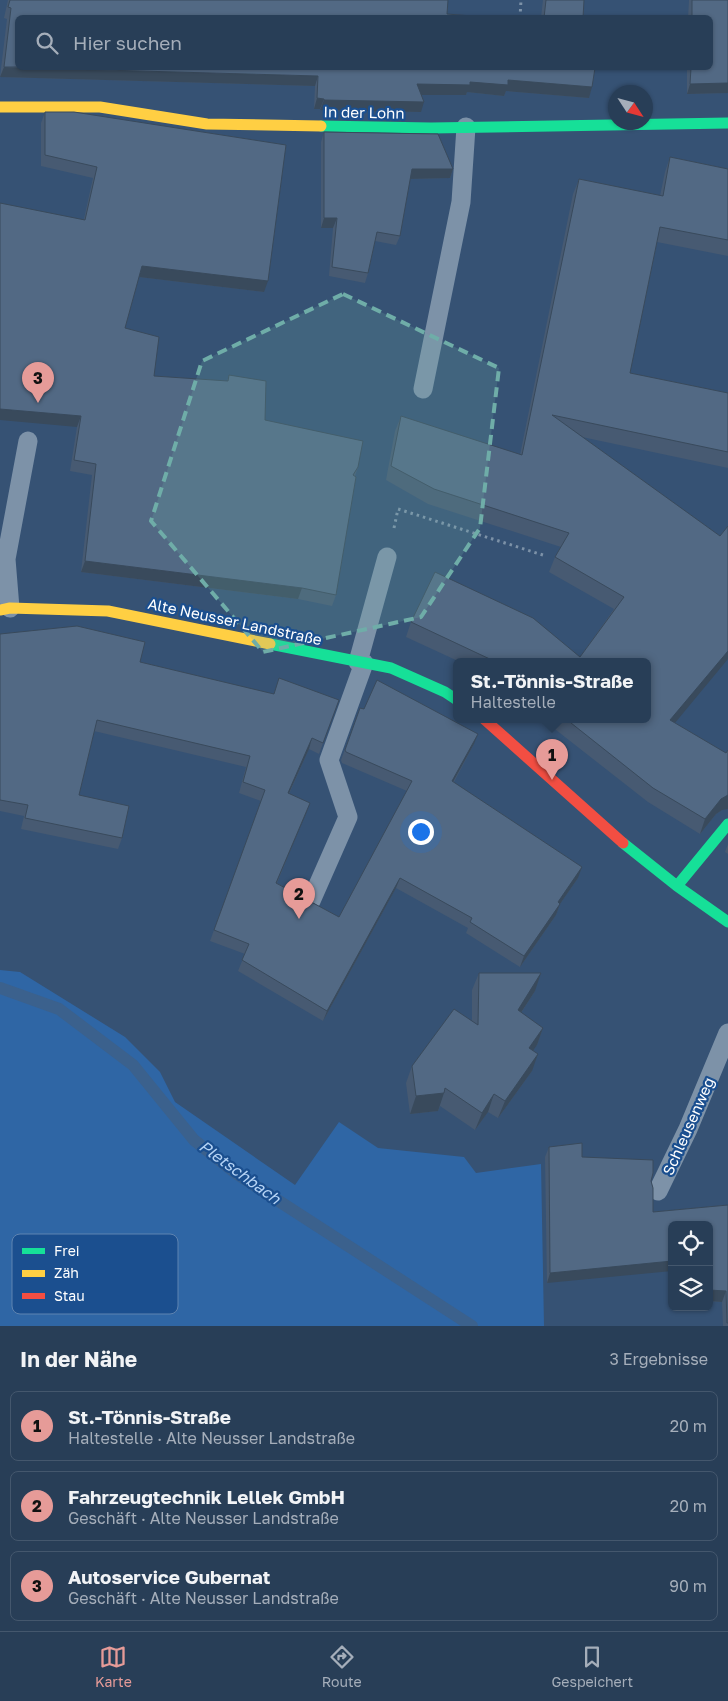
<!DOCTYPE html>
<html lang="de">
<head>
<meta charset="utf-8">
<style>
	:root { --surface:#283e57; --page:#30455d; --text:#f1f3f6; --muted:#a5aeba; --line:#44576d; --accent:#e69b98 }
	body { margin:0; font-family:"Golos Text",sans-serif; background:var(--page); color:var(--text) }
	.controls { position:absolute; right:15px; bottom:15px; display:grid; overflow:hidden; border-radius:8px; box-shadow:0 1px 4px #0004 }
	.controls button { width:45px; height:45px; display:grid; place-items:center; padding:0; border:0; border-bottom:1px solid var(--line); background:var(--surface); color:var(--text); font:25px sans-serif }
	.compass { position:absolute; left:608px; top:85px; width:45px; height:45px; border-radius:50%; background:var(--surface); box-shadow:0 1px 4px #0004; rotate:126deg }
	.you { position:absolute; left:420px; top:831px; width:18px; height:18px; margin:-12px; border:4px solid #fff; border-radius:50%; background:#1a73e8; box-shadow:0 0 0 8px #1a73e833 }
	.badge { display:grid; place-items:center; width:32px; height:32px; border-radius:50%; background:var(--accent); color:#111; font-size:16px; font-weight:700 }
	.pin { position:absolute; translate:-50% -41px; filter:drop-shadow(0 1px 2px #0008) }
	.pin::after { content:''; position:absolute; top:26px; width:18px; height:15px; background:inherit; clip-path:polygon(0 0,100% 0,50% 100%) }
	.popup { position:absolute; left:453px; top:658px; width:198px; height:65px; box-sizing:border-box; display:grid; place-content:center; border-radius:8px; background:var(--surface); filter:drop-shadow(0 1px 4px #0005); font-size:16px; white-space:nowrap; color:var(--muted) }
	.popup b { font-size:19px; color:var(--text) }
	.popup::after { content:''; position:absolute; left:50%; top:100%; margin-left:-10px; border:10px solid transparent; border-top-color:var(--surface) }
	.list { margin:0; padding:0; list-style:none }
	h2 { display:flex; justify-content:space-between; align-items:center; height:65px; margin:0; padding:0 20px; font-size:21px }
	h2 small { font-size:16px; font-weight:400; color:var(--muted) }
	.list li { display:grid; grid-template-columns:32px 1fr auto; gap:15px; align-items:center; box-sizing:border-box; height:70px; margin:0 10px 10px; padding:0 10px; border:1px solid var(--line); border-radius:8px }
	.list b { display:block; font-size:19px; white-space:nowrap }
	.list p { margin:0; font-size:16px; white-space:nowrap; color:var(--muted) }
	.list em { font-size:16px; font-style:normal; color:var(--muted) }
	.icon { flex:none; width:28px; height:28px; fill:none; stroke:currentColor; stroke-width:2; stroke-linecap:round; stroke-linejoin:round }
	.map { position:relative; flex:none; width:728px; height:1326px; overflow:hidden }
	.search { position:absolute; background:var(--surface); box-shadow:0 1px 4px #0004; left:15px; right:15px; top:15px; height:55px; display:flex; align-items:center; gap:12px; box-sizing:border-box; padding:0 18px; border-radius:8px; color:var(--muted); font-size:19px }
	.sheet { height:305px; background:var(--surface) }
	nav { display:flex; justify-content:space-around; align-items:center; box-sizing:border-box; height:70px; border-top:1px solid var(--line); background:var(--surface); font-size:14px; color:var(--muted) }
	nav a { display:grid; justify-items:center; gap:2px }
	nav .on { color:var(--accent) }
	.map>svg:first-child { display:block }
	.green { fill:#2f66a5 }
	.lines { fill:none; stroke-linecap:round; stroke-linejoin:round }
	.stream { stroke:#3b618d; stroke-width:12 }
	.path { stroke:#7d92a8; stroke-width:3; stroke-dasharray:2.5 4; stroke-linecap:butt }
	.lane { stroke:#7d92a8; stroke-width:19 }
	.fast { stroke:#16e098; stroke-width:11 }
	.slow { stroke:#ffcf43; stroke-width:11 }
	.jam { stroke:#f24e42; stroke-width:11 }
	.wall { fill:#475a72 }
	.shaded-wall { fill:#394a5c }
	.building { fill:#526984; stroke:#394a5c }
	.marked { fill:#6fada8; fill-opacity:0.2; stroke:#6fada8; stroke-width:4; stroke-dasharray:10 6; stroke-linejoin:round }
	.labels { text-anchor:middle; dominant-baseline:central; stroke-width:4.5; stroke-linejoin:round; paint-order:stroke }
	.street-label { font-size:15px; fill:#fff; stroke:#1b4f8f }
	.water-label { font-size:16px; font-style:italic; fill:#b5d3f5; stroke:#1b4f8f }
	.key { fill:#1b4f8f; stroke:#5f84b1; stroke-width:1 }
	.key-label { font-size:14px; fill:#fff }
</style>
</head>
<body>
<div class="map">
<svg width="728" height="1326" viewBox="0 0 728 1326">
	<rect width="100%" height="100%" fill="#365274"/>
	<path class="green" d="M0 970 20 972 125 1037 160 1072 175 1102 295 1185 339 1122 378 1148 464 1157 476 1173 541 1164 544 1326H0Z"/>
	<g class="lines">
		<path class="stream" d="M0 988 59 1009 133 1065 194 1140 237 1174 472 1326"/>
		<path class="path" d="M520 18 521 0
			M394 528 398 509 546 556"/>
		<path class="lane" d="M423 389 461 202 466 127
			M10 608 6 559 28 441
			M358 662 387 557
			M311 901 348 817 329 760 364 663
			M658 1191 688 1129 728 1033"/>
		<path class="fast" d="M321 126 431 128 728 123
			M270 644 391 668 445 692 457 700
			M623 843 677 886 728 922
			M677 886 728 824"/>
		<path class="slow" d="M0 107H100L207 124 321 126
			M0 610 10 608 108 611 270 644"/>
		<path class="jam" d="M484 719 623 843"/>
	</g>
	<path class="wall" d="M8 0H448L18 18 595 68 589 98 506 91 504 96 467 92 466 95H421V112L320 110V109H314L315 86 0 77 7 19 4 18Z
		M543 0H584L583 18H541Z
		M689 0H728V93L687 94V68H710V18H688Z
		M45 112 264 292 139 277 125 328 154 376 227 381 229 375 265 420 358 467 355 476 336 595 332 606 298 599 81 572 92 475 70 471 77 427 84 219 93 178 41 166V123Z
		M324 132 453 169 450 178 410 179 400 236 396 245 375 241 368 273 365 283 329 276 333 228H321V142Z
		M670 157 728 169V256L657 242 630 373 728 393V468L582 437 675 723 722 810 716 814 700 834 648 802 542 719H647V661H458L406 637 411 622 580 657 614 609 549 572 555 557 561 547 428 504 386 480 395 431 401 416 520 455 573 194 579 179 660 196 665 172Z
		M0 634 140 662 273 694 339 700 319 754 309 749 289 794 310 803 277 883 339 917 407 791 342 763 341 760 360 708 474 744 454 782 578 878 560 904 556 915 520 967 466 933 468 928 396 888 323 1021 238 971 245 954 210 941 261 801 239 793 246 767 94 731 79 795 122 838 118 849 21 829 24 816 0 811Z
		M728 844V854L725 852Z
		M479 973 535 991 521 1013 543 1028 537 1045 533 1050 532 1071 498 1118 488 1112 475 1130 440 1106 438 1111 410 1114 406 1083 412 1066 472 1021V990Z
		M549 1147 582 1157 651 1181 653 1212 728 1205V1326H723L722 1302 709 1301V1225L547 1283 545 1157Z"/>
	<path class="shaded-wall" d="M4 67 18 68 318 76 315 86 0 77Z
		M508 80 592 87 589 98 506 91 504 96 467 92 466 95H413L417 84Z
		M728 83V93L687 94 690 84Z
		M317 98 324 99 320 109H314Z
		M324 100 424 102 421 112 320 110Z
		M412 169H453L450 178 408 179Z
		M324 218H337L333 228H321Z
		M142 266 268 281 264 292 139 277Z
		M0 409 81 416 77 427 0 420Z
		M85 561 302 588 298 599 81 572Z
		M728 651V659L665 735 670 720Z
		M478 734 474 744 448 791 452 781Z
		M312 738 309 749 284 804 288 793Z
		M728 795V809L722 810 716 814 700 834 705 819 721 799Z
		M310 803 306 814 272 893 276 883Z
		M582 867 578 878 560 904 556 915 520 967 524 956 558 902Z
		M400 878 396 888 323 1021 327 1011Z
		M541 973 535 991 511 1028 518 1010Z
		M543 1028 537 1045 523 1065 529 1048Z
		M538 1054 532 1071 498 1118 505 1101Z
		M444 1093 438 1111 410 1114 416 1096Z
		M494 1094 488 1112 475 1130 482 1113Z
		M672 1261V1271L547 1283 550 1273Z
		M709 1290 726 1291 722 1302 709 1301Z"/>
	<path class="building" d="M10 0H448L447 14 472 16V18H18V67H4L11 8 8 7Z
		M546 0H584L583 18H544Z
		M692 0H728V83L690 84 691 68H710V18H692Z
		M32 68H595L592 87 508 80V85L470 82V85L417 84 424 102 324 100V99L317 98 318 76Z
		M45 112H74L286 145 268 281 142 266 125 328 159 337 154 376 228 381 229 375 266 381 265 420 363 441 358 467 353 475 356 477 336 595 302 588 85 561 96 464 74 460 81 416 0 409V203L85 220 97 167 45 155Z
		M324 132 438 134 453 169H412L400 236 377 232 368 273 332 267 337 218H324Z
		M670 157 728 169V240L660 227 630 373 728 393V452L552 415 720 536 728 526V651L670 720 726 753 728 750V795L721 799 705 819 653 788 566 719H647V661H494L411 622 435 572 533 618 580 657 624 597 555 557 569 533 434 489 391 466 401 416 522 455 579 179 663 196Z
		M77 626 145 642 140 662 274 694 279 678 339 700 323 743 312 738 288 793 310 803 276 883 339 917 412 781 346 752 345 750 360 708 364 709 377 680 478 734 452 781 582 867 558 902 560 904 524 956 470 922 472 918 400 878 327 1011 242 960 249 944 214 930 265 790 243 782 250 756 97 720 79 795 129 806 122 838 25 818 28 805 0 800V634Z
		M479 973H541L518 1010 543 1028 529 1048 538 1054 505 1101 494 1094 482 1113 445 1088 444 1093 416 1096 412 1066 454 1009 478 1025Z
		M582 1143V1157L653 1160V1173L651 1181 653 1188V1212L728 1205V1323H727L726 1291 709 1290V1225H672V1261L550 1273 549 1147Z"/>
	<path class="marked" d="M343 294 499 368 480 528 421 617 263 652 151 521 202 361Z"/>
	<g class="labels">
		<g class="street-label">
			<text transform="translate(364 112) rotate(1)">In der Lohn</text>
			<text transform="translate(235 621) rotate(12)">Alte Neusser Landstraße</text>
			<text transform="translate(688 1126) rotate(-66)">Schleusenweg</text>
		</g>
		<g class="water-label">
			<text transform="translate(240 1172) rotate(36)">Pletschbach</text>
		</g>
	</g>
	<rect x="12" y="1234" width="166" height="80" rx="8" class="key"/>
	<rect x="22" y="1248" width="23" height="6" fill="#16e098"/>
	<rect x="22" y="1270" width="23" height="7" fill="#ffcf43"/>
	<rect x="22" y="1293" width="23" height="6" fill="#f24e42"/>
	<g class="key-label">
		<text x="54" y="1256">Frei</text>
		<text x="54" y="1278">Zäh</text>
		<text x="54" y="1301">Stau</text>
	</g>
</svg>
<div class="controls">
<button><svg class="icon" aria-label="locate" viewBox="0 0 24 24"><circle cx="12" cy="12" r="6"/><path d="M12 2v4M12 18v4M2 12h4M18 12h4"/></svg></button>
<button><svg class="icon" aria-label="layers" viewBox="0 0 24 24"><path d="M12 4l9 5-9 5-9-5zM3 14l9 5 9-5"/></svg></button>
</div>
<svg class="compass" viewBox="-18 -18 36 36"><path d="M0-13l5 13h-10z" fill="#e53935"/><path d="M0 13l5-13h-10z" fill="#a5aeba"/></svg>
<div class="you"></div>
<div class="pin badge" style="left:552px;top:780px">1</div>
<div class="popup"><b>St.-Tönnis-Straße</b>Haltestelle</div>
<div class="pin badge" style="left:299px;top:919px">2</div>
<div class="pin badge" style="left:38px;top:403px">3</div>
<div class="search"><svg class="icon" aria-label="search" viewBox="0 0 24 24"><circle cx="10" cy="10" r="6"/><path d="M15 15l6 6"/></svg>Hier suchen</div>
</div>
<section class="sheet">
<h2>In der Nähe<small>3 Ergebnisse</small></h2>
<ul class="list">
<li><span class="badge">1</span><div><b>St.-Tönnis-Straße</b><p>Haltestelle · Alte Neusser Landstraße</p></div><em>20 m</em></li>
<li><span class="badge">2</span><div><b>Fahrzeugtechnik Lellek GmbH</b><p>Geschäft · Alte Neusser Landstraße</p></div><em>20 m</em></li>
<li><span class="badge">3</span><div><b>Autoservice Gubernat</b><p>Geschäft · Alte Neusser Landstraße</p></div><em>90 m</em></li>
</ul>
</section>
<nav>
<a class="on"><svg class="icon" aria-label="map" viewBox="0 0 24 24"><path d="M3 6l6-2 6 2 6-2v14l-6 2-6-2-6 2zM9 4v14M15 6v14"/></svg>Karte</a>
<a><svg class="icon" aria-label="directions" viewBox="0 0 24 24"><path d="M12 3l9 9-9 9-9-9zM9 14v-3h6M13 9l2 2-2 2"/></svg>Route</a>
<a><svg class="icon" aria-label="saved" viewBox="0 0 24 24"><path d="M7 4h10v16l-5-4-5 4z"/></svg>Gespeichert</a>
</nav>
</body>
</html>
